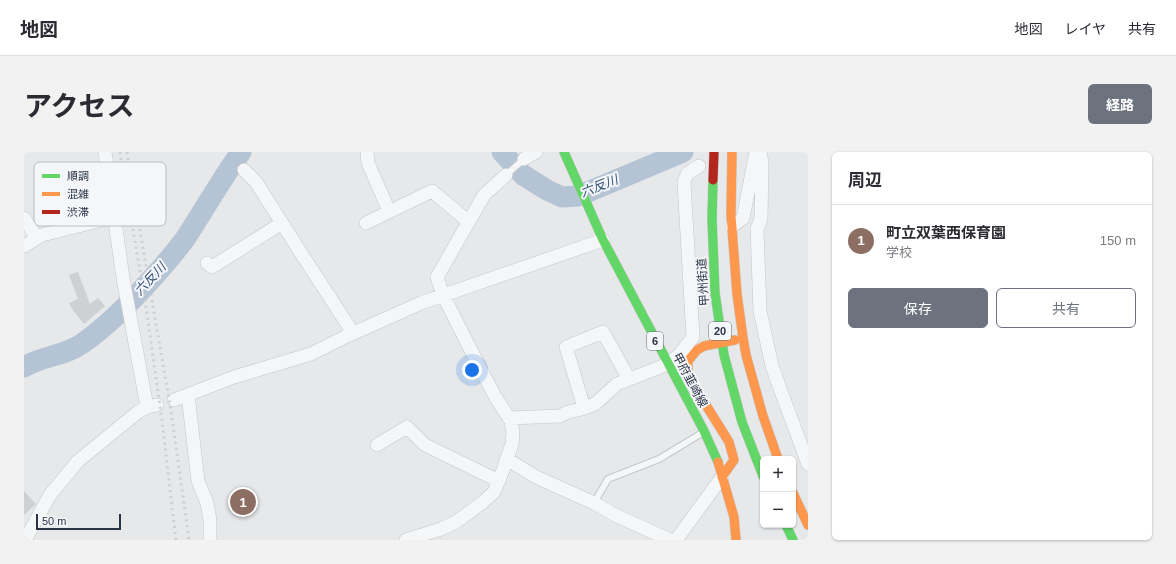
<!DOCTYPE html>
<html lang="ja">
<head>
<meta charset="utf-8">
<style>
	:root { --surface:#fff; --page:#f2f2f3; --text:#2b2b33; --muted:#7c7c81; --line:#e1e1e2; --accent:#6c737f }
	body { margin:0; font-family:Helvetica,"Noto Sans JP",sans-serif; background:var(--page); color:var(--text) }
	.controls { position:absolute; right:12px; bottom:12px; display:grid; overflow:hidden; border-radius:6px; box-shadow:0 1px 3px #0004 }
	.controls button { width:36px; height:36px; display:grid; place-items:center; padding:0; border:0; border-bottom:1px solid var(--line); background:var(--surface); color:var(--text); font:20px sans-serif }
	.scale { position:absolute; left:12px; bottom:10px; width:85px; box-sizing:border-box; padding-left:4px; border:2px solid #2b3445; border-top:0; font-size:11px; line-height:14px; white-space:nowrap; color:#2b3445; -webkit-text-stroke:3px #f4f6f9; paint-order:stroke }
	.you { position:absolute; left:448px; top:218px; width:14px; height:14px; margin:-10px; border:3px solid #fff; border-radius:50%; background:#1a73e8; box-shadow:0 0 0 6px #1a73e833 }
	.badge { display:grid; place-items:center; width:26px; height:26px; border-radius:50%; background:var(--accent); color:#fff; font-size:13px; font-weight:700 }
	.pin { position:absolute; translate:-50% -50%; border:2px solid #fff; box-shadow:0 1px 4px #0006 }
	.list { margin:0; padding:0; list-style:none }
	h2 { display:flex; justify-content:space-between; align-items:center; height:52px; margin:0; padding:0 16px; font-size:17px }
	h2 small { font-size:13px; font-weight:400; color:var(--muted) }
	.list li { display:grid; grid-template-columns:26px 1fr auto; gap:12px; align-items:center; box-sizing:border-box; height:72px; padding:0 16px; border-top:1px solid var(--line) }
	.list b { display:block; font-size:15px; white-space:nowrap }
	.list p { margin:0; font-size:13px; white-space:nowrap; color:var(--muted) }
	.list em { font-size:13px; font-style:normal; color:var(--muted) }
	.actions { display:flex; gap:8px; padding:12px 16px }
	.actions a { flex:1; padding:9px 0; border:1px solid var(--accent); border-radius:6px; text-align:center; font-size:14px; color:var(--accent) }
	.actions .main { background:var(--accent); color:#fff }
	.map { position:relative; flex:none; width:784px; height:388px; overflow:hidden; border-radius:6px }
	header { display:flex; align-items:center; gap:24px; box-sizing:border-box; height:56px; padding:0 20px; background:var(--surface); border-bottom:1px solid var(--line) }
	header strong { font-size:19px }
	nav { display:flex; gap:22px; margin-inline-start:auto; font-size:14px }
	.intro { display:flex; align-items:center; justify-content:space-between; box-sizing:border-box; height:96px; padding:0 24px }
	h1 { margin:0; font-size:28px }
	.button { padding:10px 18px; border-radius:6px; background:var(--accent); color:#fff; font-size:14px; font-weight:700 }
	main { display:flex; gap:24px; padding:0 24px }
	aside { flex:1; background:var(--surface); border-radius:6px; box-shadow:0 1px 3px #0004 }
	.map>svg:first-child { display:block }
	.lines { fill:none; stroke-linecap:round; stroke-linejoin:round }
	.river { stroke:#b4c4d5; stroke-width:21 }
	.building { fill:#ced0d3 }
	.lane-casing { stroke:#c4c6c8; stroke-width:8 }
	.street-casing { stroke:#c4c6c8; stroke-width:14 }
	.fast-casing { stroke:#c4c6c8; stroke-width:10 }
	.slow-casing { stroke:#c4c6c8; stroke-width:10 }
	.lane { stroke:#f5f6f7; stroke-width:6 }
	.street { stroke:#f5f6f7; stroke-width:13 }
	.fast { stroke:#63d668; stroke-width:9 }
	.slow { stroke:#ff974d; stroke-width:9 }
	.rail { stroke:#cecfd2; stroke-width:3; stroke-dasharray:2 4; stroke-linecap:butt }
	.jam-bridge-casing { stroke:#b8bbbf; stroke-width:10; stroke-linecap:butt }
	.jam-bridge { stroke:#b3261e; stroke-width:9 }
	.labels { text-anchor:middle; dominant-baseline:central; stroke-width:4; stroke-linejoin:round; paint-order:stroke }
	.shield { fill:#f4f6f9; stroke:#676e7b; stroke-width:1 }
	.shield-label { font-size:11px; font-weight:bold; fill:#2b3445 }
	.street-label { font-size:12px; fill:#2b3445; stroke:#f4f6f9 }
	.water-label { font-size:13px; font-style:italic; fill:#34527a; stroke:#f4f6f9 }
	.key { fill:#f4f6f9; stroke:#b8bcc3; stroke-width:1 }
	.key-label { font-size:11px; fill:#2b3445 }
</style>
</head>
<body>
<header>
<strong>地図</strong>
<nav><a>地図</a><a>レイヤ</a><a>共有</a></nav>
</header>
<div class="intro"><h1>アクセス</h1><a class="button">経路</a></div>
<main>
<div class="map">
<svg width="784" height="388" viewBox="0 0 784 388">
	<rect width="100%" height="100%" fill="#e6e8ea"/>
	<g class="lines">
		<path class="river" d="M478 0 499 23 523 38 538 45 554 44 659 0
			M0 215C18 204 41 204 59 191 86 172 110 147 132 122 142 111 152 99 161 87 180 58 197 28 217 0"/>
	</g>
	<path class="building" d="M54 120 66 152 74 146 81 154 60 172 48 157 45 151 54 147 45 123Z
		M0 339 12 352 0 363Z"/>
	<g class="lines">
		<g class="lane-casing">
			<path id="lane" d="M482 23 500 7
				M570 351 584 327 635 307 678 281"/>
		</g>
		<g class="street-casing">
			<path id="street" d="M81 0 99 126 123 255
				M343 0 344 11 365 59
				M736 0 738 11 737 67 733 77 736 159 741 182 748 214 758 242 784 312
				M500 7 512 0
				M220 18 232 30 275 98 329 181
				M0 66 13 86
				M342 71 408 39 445 70
				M708 74 719 66 732 0
				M0 94 18 83 90 65
				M183 111 188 115 258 71
				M164 243 174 329 183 351 186 368V388
				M150 248 210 225 287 202 323 184 397 151 579 88
				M560 256 542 195 579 180 605 227
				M485 266 536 264 544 260 558 257 571 252 593 232 644 212 656 202 669 185 660 30 663 22 675 14
				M353 293 383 275 401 293 475 329
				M483 307 512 325 570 351 591 363 646 388
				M1 388 26 343 54 309 114 260 123 255 133 253
				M382 388 417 377 432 370 459 350 470 340 479 318 488 292 489 281 487 269 472 246 458 220 419 143 413 125 460 43 482 23
				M652 388 698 325"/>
		</g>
		<g class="fast-casing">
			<path id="fast" d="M540 0 579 88 680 279 694 310
				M689 28 688 67 691 141 700 203 718 270 739 324
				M762 373 769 388"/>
		</g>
		<g class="slow-casing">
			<path id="slow" d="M708 0 707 63 713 142 719 186 722 203 739 264 754 307
				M694 310 710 365 712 388
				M698 325 710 308 705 290 667 229 664 219V209L673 198 680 194 711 188
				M769 341 784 373"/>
		</g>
		<use href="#lane" class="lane"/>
		<use href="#street" class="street"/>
		<use href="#fast" class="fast"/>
		<use href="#slow" class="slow"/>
		<path class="rail" d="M96 0 122 155 137 261 152 388
			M103 0 122 114 147 258 165 388"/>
		<g class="jam-bridge-casing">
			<path id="jam-bridge" d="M689 28 690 0"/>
		</g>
		<use href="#jam-bridge" class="jam-bridge"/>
	</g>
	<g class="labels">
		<g class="shield">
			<rect x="685" y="170" width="22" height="18" rx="3"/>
			<rect x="623" y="180" width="16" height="18" rx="3"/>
		</g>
		<g class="shield-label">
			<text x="696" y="179">20</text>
			<text x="631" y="189">6</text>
		</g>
		<g class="street-label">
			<text transform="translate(679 130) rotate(-94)">甲州街道</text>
			<text transform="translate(666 228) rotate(62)">甲府韮崎線</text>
		</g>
		<g class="water-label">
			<text transform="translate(575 34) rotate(-21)">六反川</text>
			<text transform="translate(126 127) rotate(-47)">六反川</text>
		</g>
	</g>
	<rect x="10" y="10" width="132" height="64" rx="6" class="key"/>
	<rect x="18" y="22" width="18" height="4" fill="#63d668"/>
	<rect x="18" y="40" width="18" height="4" fill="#ff974d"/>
	<rect x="18" y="58" width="18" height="4" fill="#b3261e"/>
	<g class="key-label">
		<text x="43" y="28">順調</text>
		<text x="43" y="46">混雑</text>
		<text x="43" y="64">渋滞</text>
	</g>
</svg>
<div class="controls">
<button>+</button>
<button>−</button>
</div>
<div class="scale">50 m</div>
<div class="you"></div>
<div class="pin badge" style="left:219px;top:350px;background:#8d6e63">1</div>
</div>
<aside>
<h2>周辺<small></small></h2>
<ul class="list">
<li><span class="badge" style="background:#8d6e63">1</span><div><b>町立双葉西保育園</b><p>学校</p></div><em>150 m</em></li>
</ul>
<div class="actions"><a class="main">保存</a><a>共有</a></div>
</aside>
</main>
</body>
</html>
